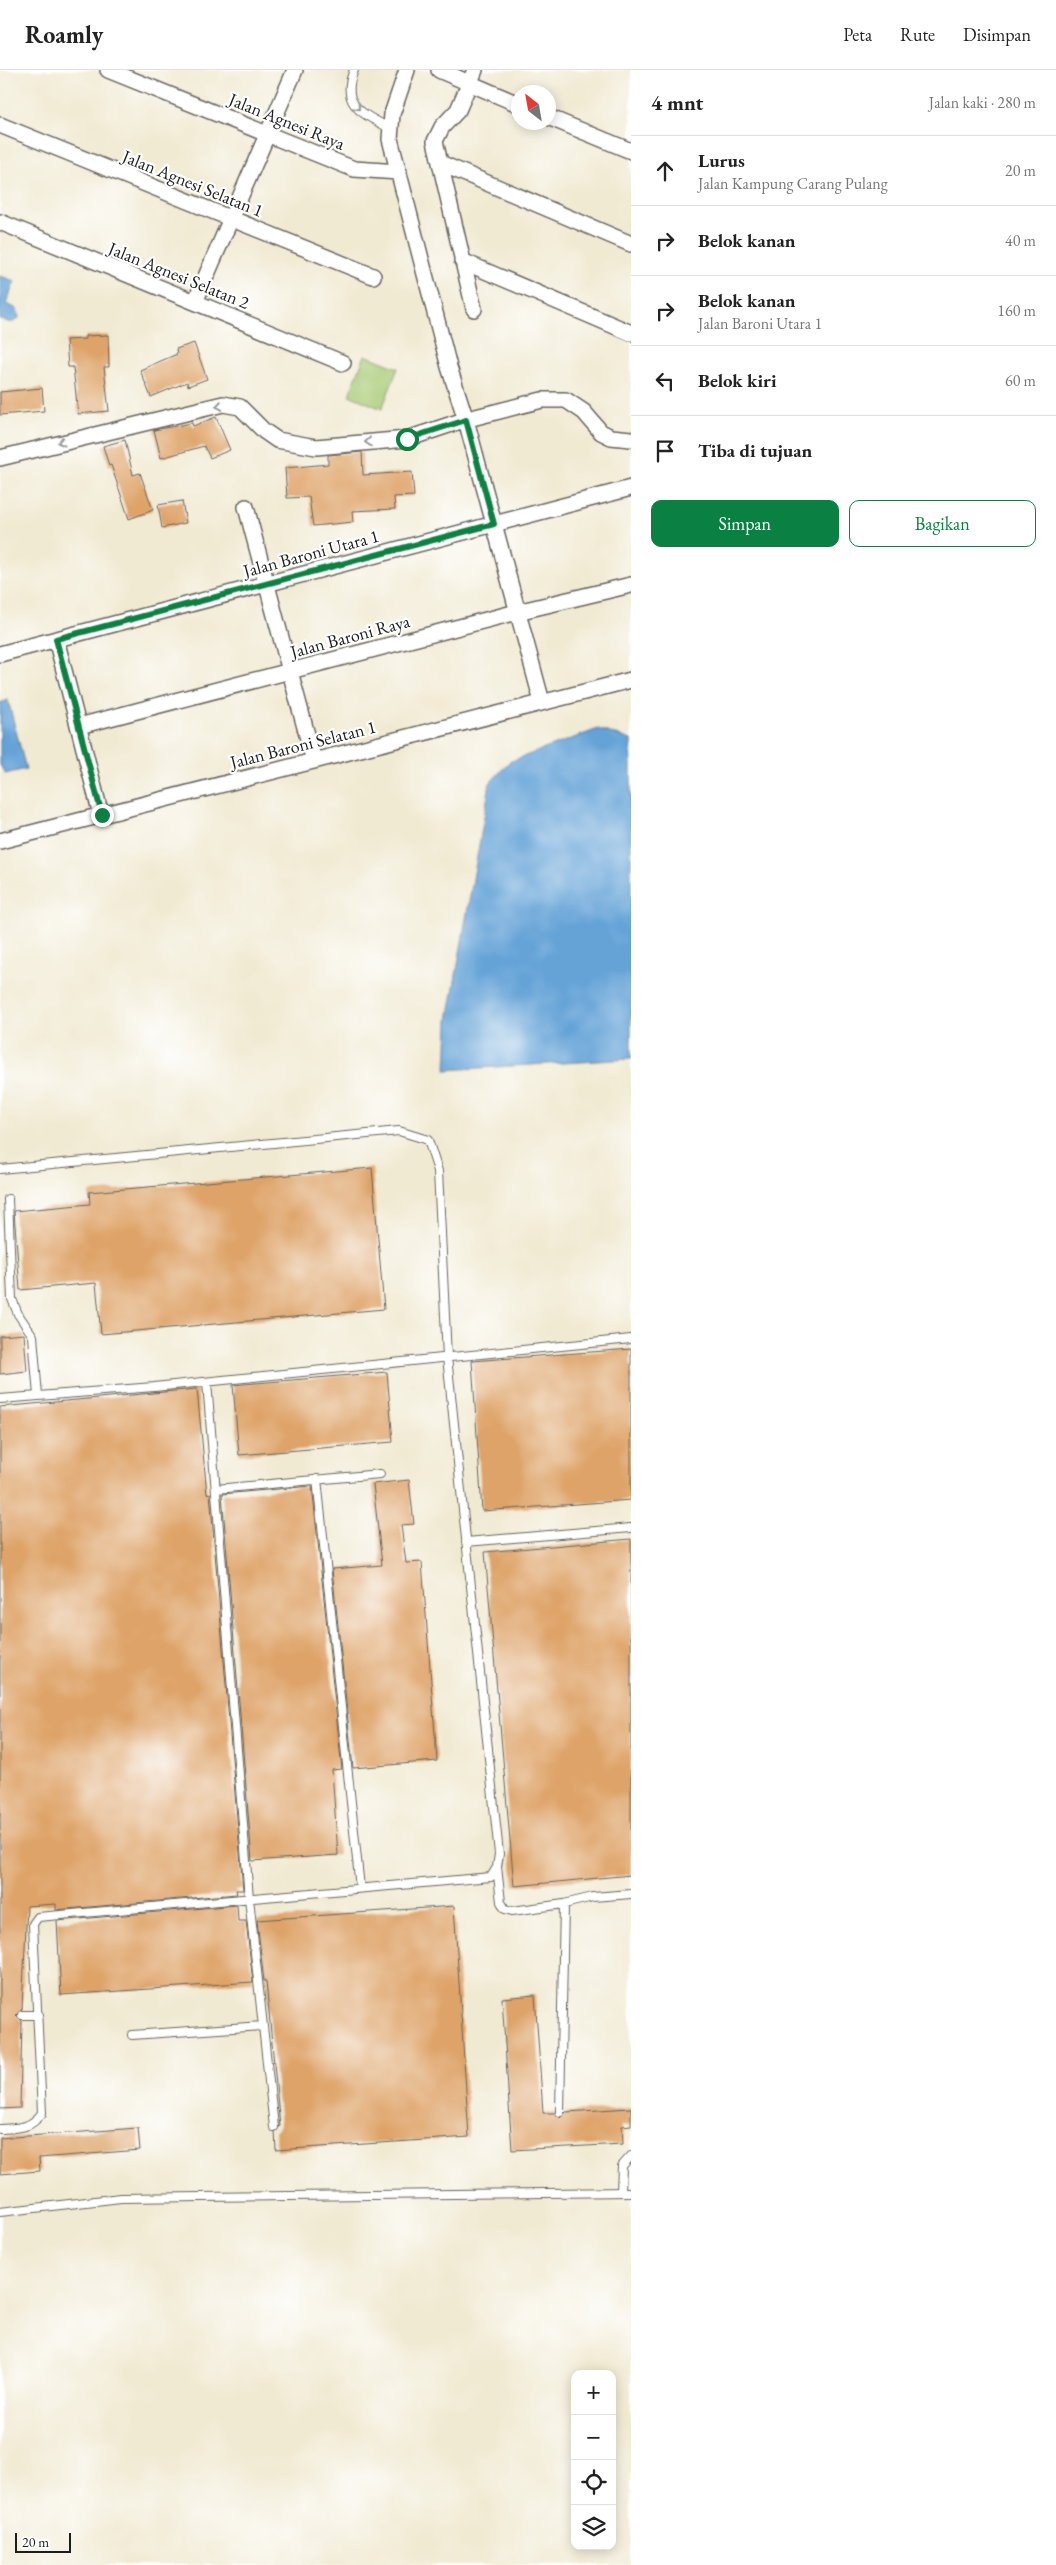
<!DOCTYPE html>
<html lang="id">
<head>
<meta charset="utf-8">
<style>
	:root { --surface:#fff; --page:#f2f2f2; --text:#222; --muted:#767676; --line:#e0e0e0; --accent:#0b8043 }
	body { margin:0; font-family:"EB Garamond",serif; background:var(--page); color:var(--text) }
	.controls { position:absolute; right:15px; bottom:15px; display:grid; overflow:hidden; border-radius:10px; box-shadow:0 2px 12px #0003 }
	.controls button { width:45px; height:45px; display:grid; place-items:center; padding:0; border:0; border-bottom:1px solid var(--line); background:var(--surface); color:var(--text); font:25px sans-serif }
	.compass { position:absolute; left:511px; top:15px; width:45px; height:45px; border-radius:50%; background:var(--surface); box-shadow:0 2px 12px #0003; rotate:329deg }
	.scale { position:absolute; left:15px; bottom:12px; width:56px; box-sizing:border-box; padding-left:5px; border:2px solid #1c1c1c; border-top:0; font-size:14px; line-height:18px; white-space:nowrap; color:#1c1c1c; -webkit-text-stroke:4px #fff; paint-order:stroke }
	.stop { position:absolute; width:15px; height:15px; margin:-11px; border:4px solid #0b8043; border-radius:50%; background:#fff }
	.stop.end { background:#0b8043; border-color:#fff; box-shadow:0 1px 5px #0008 }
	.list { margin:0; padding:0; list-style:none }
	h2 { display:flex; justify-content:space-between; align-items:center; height:65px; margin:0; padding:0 20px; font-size:21px }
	h2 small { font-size:16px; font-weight:400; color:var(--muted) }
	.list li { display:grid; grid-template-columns:32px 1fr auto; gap:15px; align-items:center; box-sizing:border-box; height:70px; padding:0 20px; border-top:1px solid var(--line) }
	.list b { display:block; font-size:19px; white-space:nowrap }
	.list p { margin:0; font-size:16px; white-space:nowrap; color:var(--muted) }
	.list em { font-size:16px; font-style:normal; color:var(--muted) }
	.actions { display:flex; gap:10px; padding:15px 20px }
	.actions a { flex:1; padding:11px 0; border:1px solid var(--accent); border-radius:10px; text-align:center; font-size:18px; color:var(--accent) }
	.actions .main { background:var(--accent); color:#fff }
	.icon { flex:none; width:28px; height:28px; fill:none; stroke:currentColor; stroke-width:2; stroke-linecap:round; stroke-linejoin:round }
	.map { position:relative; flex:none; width:631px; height:2495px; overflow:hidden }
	header { display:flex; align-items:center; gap:30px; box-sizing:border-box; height:70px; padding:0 25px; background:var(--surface); border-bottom:1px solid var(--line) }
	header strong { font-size:24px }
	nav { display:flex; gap:28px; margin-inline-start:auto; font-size:18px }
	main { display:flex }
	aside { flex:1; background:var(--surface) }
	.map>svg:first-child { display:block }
	.green { fill:#a5c871; stroke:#607246 }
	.water { fill:#65a3d7; stroke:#40607a }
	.building { fill:#dea367 }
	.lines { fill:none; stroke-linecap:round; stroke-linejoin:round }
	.lane-casing { stroke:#67645c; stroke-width:10 }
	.street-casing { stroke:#67645c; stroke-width:18 }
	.lane { stroke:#fff; stroke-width:8 }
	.street { stroke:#fff; stroke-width:15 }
	.oneway { stroke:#999 }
	.route { stroke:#0b8043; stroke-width:6 }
	.labels { text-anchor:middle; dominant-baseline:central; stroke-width:4.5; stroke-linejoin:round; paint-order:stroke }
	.street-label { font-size:18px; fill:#1c1c1c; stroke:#fff }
</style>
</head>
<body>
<header>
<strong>Roamly</strong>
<nav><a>Peta</a><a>Rute</a><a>Disimpan</a></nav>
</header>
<main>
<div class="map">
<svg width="631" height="2495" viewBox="0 0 631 2495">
	<rect width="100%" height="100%" fill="#fff"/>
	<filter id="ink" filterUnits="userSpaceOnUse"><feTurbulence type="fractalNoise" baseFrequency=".02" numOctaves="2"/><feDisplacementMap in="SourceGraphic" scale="10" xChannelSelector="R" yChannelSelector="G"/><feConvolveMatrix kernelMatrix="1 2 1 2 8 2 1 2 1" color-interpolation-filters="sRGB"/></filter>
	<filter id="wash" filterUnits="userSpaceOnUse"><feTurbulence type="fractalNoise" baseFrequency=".0096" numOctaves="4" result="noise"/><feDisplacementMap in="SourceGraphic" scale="20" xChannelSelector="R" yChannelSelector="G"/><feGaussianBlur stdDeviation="1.12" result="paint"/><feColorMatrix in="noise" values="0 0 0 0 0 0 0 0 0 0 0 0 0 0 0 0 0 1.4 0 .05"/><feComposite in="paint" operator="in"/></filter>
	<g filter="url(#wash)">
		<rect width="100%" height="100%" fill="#f1ead3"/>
		<path class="green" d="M365 285 398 298 382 339 349 325Z"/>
		<path class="water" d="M0 206 15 211 6 234C14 237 19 238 19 248 12 255 8 252 0 249Z
			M8 630 26 699 5 704 0 695V633Z
			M598 659 631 670V989L446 1000 448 950 490 713 509 692Z"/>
		<g id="blocks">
			<path class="building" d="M108 265 109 297H104L109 341 78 344 73 297H68L66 270 85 269V266Z
				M194 273 207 309 188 316 187 312 151 327 140 300 177 284 176 279Z
				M42 318 44 341 0 345V322Z
				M216 347 230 380 210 388 204 376 161 388 154 360 192 353 193 356Z
				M125 370 133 405 140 403 153 440 129 449 111 395 109 396 103 376Z
				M362 382 363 405 412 402 414 426 394 427 395 439 352 441 353 452 313 456 309 427 287 428 285 398 328 394V385Z
				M182 431 186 453 162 458 158 435Z
				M372 1098 384 1239 101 1264 96 1213 20 1220 14 1141 90 1134 89 1122Z
				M24 1264 27 1301 0 1304V1266Z
				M631 1279V1430L482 1441 472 1291Z
				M387 1302 393 1372 239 1385 233 1315Z
				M197 1319 207 1424 210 1423 243 1820H236L237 1824 56 1840V1834L27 1836 22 1939 16 1945 22 1951 20 2038 0 2039V1337Z
				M409 1410 414 1454 401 1455 406 1493 422 1492 437 1691 353 1698 332 1499 382 1495 373 1414Z
				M312 1416 342 1699 332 1700 338 1785 252 1791 222 1424Z
				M631 1469V1805L514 1816 485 1482Z
				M237 1835 238 1851H246L253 1912 61 1925 57 1851Z
				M454 1836 469 2067 276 2080 275 2062 280 2056 266 1911H264L257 1850Z
				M535 1925 543 2043H555L560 2048 566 2042 631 2038V2055L622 2056 623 2074 512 2080 502 1928Z
				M138 2058 140 2080 39 2088 40 2101 0 2104V2068Z"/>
		</g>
	</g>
	<g filter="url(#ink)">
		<use href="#blocks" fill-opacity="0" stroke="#67645c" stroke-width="1"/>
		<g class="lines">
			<g class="lane-casing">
				<path id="lane" d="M354 0C339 36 364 44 391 59
					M0 1099 399 1061 428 1070 438 1101 447 1287 499 1784 497 1797 491 1807 38 1847 33 1854 42 2043C30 2059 19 2058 0 2059
					M8 1129 12 1229 18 1244 33 1266 38 1326
					M207 1312 249 1828 274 2057
					M0 1329 154 1317 631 1269
					M317 1409 360 1818
					M216 1419 380 1404
					M466 1472 631 1458
					M497 1797 501 1832 505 1839 512 1841 564 1834
					M22 1945H39
					M132 1965 263 1956
					M560 2042 564 1834 593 1827 631 1824
					M621 2122 622 2096 631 2086
					M0 2142 121 2128 631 2122"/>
			</g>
			<g class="street-casing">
				<path id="street" d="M108 0 354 99 399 102
					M407 0 392 44 390 69 449 297 466 350 542 632
					M439 0 518 34
					M548 47 631 81
					M0 55 373 206
					M440 93 631 174
					M0 152 343 293
					M462 191 631 263
					M195 232 295 0
					M474 239 435 71 442 57 458 40 475 0
					M0 388 223 334 240 337 264 361 277 370 316 377 407 369 464 350 542 330H566L584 342 601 362 611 367 631 369
					M246 437 314 691
					M56 569 101 745
					M0 584 631 418
					M79 656 517 542 631 515
					M0 771 631 610"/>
			</g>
			<use href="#lane" class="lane"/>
			<use href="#street" class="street"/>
		</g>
		<defs><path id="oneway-chevron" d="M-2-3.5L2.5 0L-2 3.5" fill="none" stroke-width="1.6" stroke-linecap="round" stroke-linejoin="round" transform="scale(1.25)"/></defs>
		<g class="oneway">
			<use href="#oneway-chevron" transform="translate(357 37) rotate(47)"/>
			<use href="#oneway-chevron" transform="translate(219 336) rotate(171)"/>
			<use href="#oneway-chevron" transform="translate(61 372) rotate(166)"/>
			<use href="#oneway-chevron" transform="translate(368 372) rotate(175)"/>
		</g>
	</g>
	<g class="lines" filter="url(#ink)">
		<path class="route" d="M102 745 56 569 494 454 466 350 407 369"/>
	</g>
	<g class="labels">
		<g class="street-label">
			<text transform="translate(287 51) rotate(22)">Jalan Agnesi Raya</text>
			<text transform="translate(193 113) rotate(22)">Jalan Agnesi Selatan 1</text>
			<text transform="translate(179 205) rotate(22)">Jalan Agnesi Selatan 2</text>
			<text transform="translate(311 483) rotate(-15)">Jalan Baroni Utara 1</text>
			<text transform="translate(350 566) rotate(-15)">Jalan Baroni Raya</text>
			<text transform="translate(303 674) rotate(-14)">Jalan Baroni Selatan 1</text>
		</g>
	</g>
</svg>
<div class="controls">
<button>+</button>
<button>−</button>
<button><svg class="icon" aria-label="locate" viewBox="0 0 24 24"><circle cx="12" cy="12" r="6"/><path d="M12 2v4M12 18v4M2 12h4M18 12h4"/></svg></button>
<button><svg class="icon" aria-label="layers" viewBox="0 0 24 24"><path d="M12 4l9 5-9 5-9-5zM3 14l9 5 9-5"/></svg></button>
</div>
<svg class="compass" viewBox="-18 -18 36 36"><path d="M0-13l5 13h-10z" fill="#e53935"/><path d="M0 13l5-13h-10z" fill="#767676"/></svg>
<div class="scale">20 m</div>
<div class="stop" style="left:407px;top:369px"></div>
<div class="stop end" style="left:102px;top:745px"></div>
</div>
<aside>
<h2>4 mnt<small>Jalan kaki · 280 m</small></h2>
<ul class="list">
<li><svg class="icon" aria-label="ahead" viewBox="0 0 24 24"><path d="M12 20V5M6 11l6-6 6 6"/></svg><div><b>Lurus</b><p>Jalan Kampung Carang Pulang</p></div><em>20 m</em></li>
<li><svg class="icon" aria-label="right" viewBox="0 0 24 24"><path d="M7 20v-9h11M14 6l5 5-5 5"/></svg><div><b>Belok kanan</b></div><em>40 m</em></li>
<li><svg class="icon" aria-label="right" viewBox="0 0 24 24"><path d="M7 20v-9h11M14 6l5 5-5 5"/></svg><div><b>Belok kanan</b><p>Jalan Baroni Utara 1</p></div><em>160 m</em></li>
<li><svg class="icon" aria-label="left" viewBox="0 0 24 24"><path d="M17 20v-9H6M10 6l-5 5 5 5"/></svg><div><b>Belok kiri</b></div><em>60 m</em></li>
<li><svg class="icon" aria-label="arrive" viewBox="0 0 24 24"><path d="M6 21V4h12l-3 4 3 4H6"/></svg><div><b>Tiba di tujuan</b></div></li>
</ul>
<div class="actions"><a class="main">Simpan</a><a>Bagikan</a></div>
</aside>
</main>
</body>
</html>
